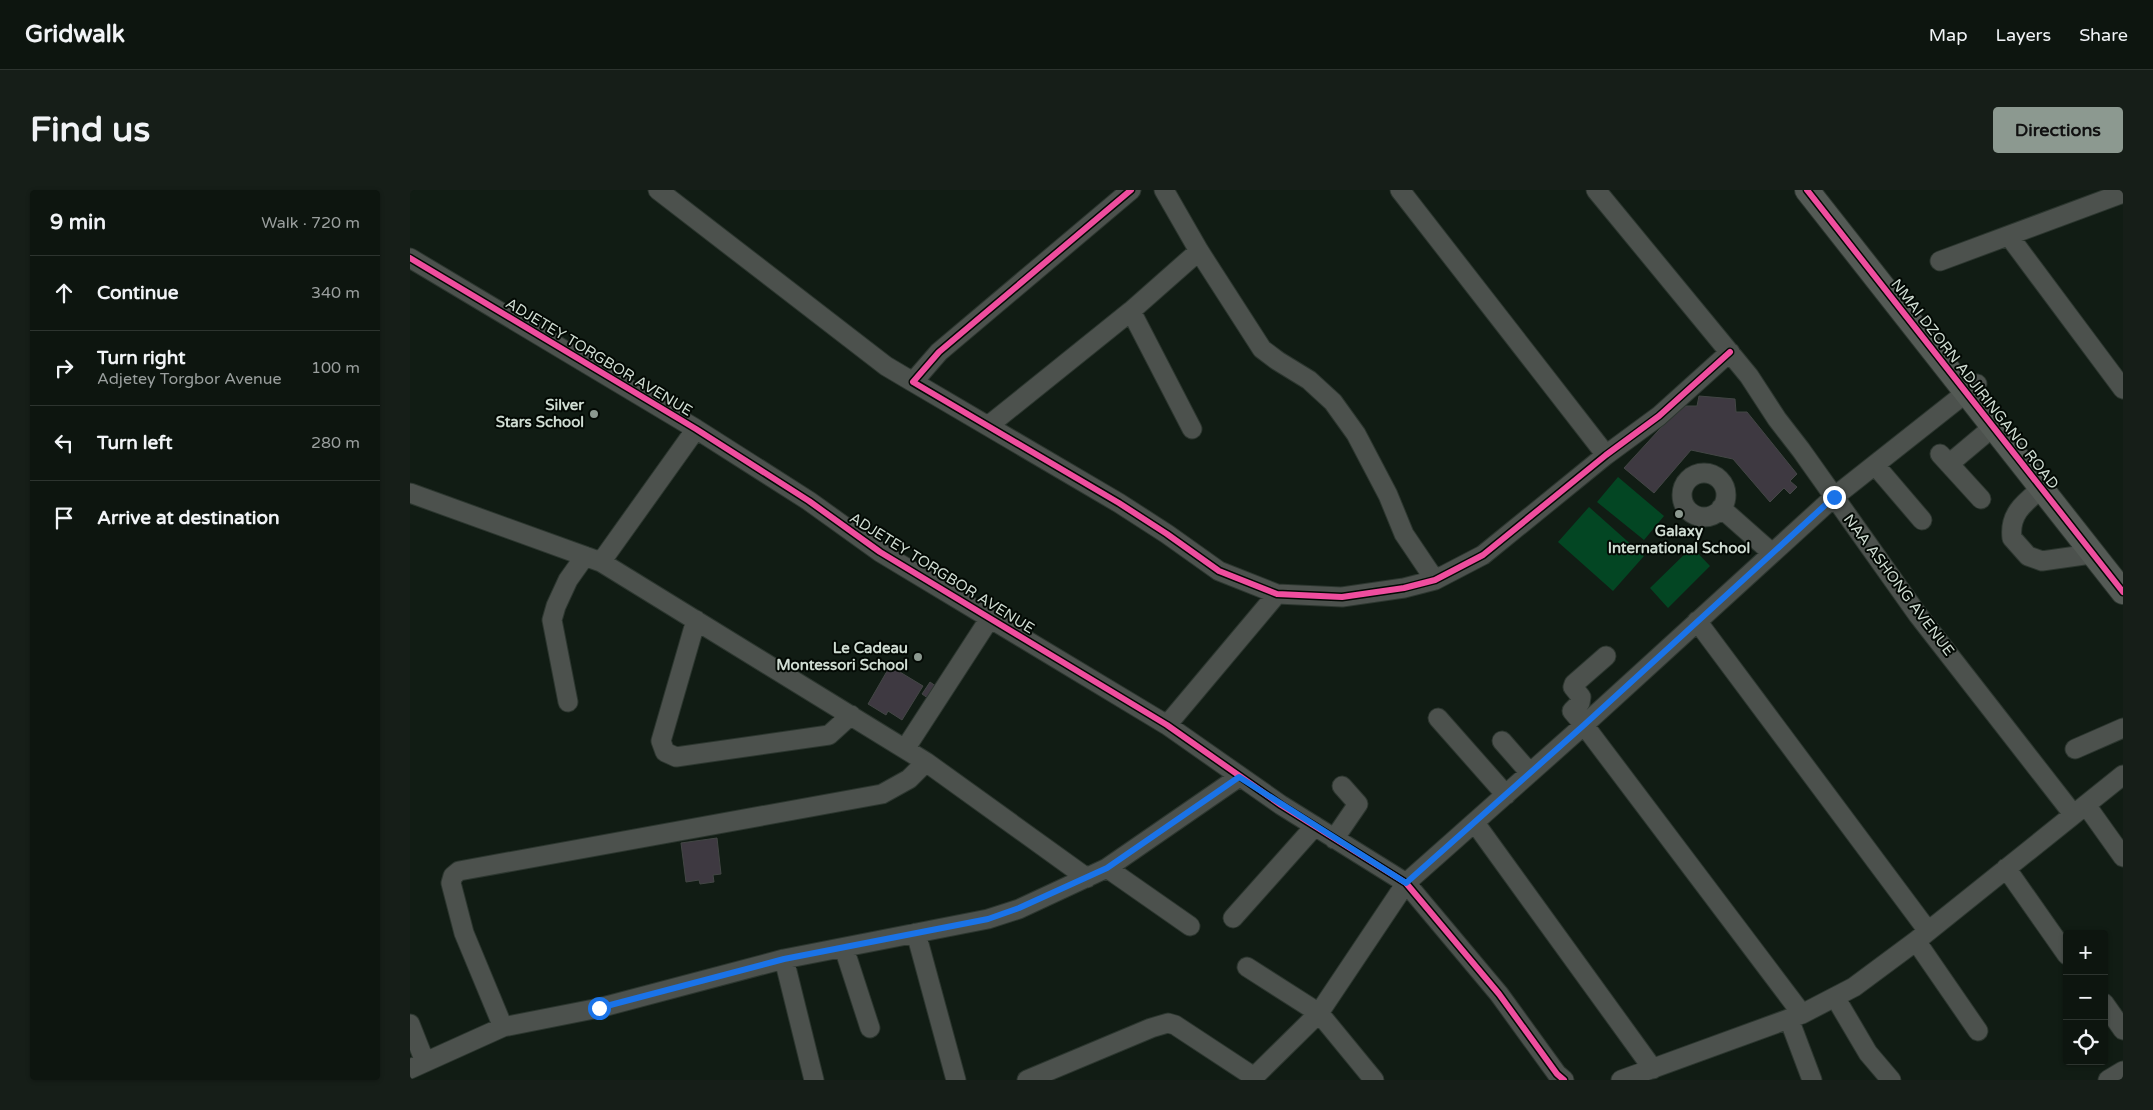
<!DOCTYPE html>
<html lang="en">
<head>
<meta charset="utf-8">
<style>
	:root { --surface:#0d150f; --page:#161e18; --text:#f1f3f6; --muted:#9a9f9e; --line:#2d342f; --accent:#8c9990 }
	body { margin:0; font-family:"Varela Round",sans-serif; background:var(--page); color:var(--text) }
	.controls { position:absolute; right:15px; bottom:15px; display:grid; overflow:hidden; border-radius:5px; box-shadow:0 1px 4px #0004 }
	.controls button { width:45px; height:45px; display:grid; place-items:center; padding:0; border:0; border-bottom:1px solid var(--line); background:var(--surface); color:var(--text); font:25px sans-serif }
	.stop { position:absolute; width:15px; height:15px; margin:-11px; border:4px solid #1a73e8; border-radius:50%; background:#fff }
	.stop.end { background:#1a73e8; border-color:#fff; box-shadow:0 1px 5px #0008 }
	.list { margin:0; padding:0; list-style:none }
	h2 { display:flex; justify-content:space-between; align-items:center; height:65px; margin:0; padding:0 20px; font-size:21px }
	h2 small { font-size:16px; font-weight:400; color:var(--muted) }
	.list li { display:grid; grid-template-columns:32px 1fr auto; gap:15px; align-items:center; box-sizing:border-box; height:75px; padding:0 20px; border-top:1px solid var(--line) }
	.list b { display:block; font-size:19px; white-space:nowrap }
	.list p { margin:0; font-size:16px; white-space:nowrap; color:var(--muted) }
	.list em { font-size:16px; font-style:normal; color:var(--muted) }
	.icon { flex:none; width:28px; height:28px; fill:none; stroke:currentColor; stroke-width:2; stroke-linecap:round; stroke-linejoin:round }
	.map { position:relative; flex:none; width:1713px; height:890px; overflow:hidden; border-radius:5px }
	header { display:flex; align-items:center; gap:30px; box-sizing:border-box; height:70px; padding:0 25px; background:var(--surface); border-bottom:1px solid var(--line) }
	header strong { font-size:24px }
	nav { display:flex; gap:28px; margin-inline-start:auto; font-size:18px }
	.intro { display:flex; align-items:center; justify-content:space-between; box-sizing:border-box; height:120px; padding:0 30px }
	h1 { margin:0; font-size:35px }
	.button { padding:12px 22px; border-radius:5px; background:var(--accent); color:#111; font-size:18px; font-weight:700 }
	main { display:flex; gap:30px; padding:0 30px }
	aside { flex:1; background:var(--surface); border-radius:5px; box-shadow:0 1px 4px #0004 }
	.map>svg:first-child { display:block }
	.green { fill:#034623 }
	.building { fill:#3e3941; stroke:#434645 }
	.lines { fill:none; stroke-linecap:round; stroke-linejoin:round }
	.minor-casing { stroke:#2c362f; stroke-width:21 }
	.major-casing { stroke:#2c362f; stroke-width:26 }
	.minor { stroke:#4c514d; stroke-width:19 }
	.major { stroke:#545a55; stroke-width:24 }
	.cycleway-casing { stroke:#030904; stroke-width:9 }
	.cycleway { stroke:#ef4d9e; stroke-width:6 }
	.route { stroke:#1a73e8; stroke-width:6 }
	.poi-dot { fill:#8c9990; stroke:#030904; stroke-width:2 }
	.labels { text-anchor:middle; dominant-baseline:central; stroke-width:4; stroke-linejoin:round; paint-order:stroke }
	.street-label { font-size:15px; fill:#cfdcd2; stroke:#030904 }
	.poi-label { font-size:15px; font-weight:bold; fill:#cfdcd2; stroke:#030904; text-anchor:end }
</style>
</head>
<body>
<header>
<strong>Gridwalk</strong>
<nav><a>Map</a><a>Layers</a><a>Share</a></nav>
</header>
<div class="intro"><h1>Find us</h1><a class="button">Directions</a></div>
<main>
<aside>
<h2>9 min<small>Walk · 720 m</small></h2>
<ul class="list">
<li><svg class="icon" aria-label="ahead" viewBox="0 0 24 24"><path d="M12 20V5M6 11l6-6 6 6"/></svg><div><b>Continue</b></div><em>340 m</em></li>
<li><svg class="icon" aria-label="right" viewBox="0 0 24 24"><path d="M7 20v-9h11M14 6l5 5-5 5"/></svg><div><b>Turn right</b><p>Adjetey Torgbor Avenue</p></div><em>100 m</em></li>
<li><svg class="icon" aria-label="left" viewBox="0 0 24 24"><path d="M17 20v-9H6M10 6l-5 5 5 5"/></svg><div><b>Turn left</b></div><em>280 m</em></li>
<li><svg class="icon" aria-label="arrive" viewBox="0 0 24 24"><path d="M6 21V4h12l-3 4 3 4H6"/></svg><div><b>Arrive at destination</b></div></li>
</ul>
</aside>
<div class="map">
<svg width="1713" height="890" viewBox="0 0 1713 890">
	<rect width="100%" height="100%" fill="#111c14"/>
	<path class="green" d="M1208 287 1254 326 1234 350 1187 312Z
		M1179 317 1234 366 1203 401 1148 352Z
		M1282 357 1300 376 1258 418 1240 398Z"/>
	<path class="building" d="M1289 206 1325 209 1326 222H1337L1387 284 1380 291 1387 297 1380 304 1374 298 1360 312 1323 269 1281 260 1244 303 1214 278 1271 216H1287Z
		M480 476 513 496 492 530 478 521 476 525 458 514Z
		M520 492 530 499 522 511 512 504Z
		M307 648 311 684 303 685 304 692 290 694 289 690 276 692 271 653Z"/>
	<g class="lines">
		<g class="minor-casing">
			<path id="minor" d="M248 0 476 176 503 192
				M721 0 529 162 503 192 709 313 757 344 809 381 867 404 932 407 994 398 1025 390 1073 365 1196 265 1249 226 1320 162
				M754 0 789 61 852 159 868 171 899 190 923 212 946 244 978 305 994 344 1025 390
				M990 0 1196 265
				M1186 0 1339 186 1367 229 1391 260 1508 425 1663 624
				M1599 46 1713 199
				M0 68 286 239 399 311 470 362 757 535 871 615 996 693 1089 804 1147 884 1154 890
				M1530 71 1713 3
				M721 121 782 239
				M578 236 721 121 789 61
				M1530 264 1571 309
				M1539 274 1583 237
				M1465 275 1512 330
				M1272 305a22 22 0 1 1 44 0a22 22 0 1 1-44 0Z
				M1631 299C1614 313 1599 324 1602 348L1618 366 1632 371 1681 364
				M0 303 191 372 516 572 677 688
				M1311 318 1362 363
				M191 372 286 239
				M286 430 251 551 255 562 266 567 419 545 441 525
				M1287 431 1518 741
				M1196 466 1164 494 1163 497 1171 507 1170 513 1162 521 1174 535 1392 824
				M158 512 142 430 146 416 158 390 175 366
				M1028 528 1096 605
				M757 535 867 404
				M1092 551 1120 583
				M495 559 580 428
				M1665 559 1713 538
				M1676 615 1713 667
				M1065 633 1243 879
				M924 649 948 614 932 596
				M697 678 780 736
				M1596 678 1657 765
				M823 728 905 636
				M506 743 546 890
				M1506 751 1568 841
				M434 758 460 838
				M374 769 404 890
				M837 777 909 823 964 890
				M1425 807 1458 863 1481 890
				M1694 813 1713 840
				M1379 829 1402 890
				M0 834 15 872
				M93 837 54 743 41 693 43 686 49 681 472 604 499 589 516 572
				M0 879 93 837 189 818 374 769 578 729 609 719 697 678 829 587
				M617 890 741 838 758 833 765 835 844 887
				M841 890 909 823 996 693 1174 535 1424 307 1567 194
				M1211 890 1392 824 1444 797 1506 751 1713 585
				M1698 890 1713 881"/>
		</g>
		<g class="major-casing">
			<path id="major" d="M1397 0 1713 402"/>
		</g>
		<use href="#minor" class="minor"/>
		<use href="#major" class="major"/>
		<g class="cycleway-casing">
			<path id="cycleway" d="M721 0 529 162 503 192 709 313 757 344 809 381 867 404 932 407 994 398 1025 390 1073 365 1196 265 1249 226 1320 162
				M1397 0 1713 402
				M0 68 286 239 399 311 470 362 757 535 871 615 996 693 1089 804 1147 884 1154 890"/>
		</g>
		<use href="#cycleway" class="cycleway"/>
	</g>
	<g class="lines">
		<path class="route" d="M189 818 374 769 578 729 609 718 697 678 829 587 996 693 1174 535 1424 307"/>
	</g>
	<g class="poi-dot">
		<circle cx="184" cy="224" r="5"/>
		<circle cx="1269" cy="324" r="5"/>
		<circle cx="508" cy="467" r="5"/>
	</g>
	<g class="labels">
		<g class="street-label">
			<text transform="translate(189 167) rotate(31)">ADJETEY TORGBOR AVENUE</text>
			<text transform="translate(1565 194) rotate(52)">NMAI DZORN ADJIRINGANO ROAD</text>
			<text transform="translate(532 383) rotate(32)">ADJETEY TORGBOR AVENUE</text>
			<text transform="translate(1489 395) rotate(53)">NAA ASHONG AVENUE</text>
		</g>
		<g class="poi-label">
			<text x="174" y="215">Silver<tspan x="174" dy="17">Stars School</tspan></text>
			<text x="1269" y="341" text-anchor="middle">Galaxy<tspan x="1269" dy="17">International School</tspan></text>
			<text x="498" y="458">Le Cadeau<tspan x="498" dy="17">Montessori School</tspan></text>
		</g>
	</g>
</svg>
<div class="controls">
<button>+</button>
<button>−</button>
<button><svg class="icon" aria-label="locate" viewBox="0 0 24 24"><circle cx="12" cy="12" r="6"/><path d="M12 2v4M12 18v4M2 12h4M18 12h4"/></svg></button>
</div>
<div class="stop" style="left:189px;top:818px"></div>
<div class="stop end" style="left:1424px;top:307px"></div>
</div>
</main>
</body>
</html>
